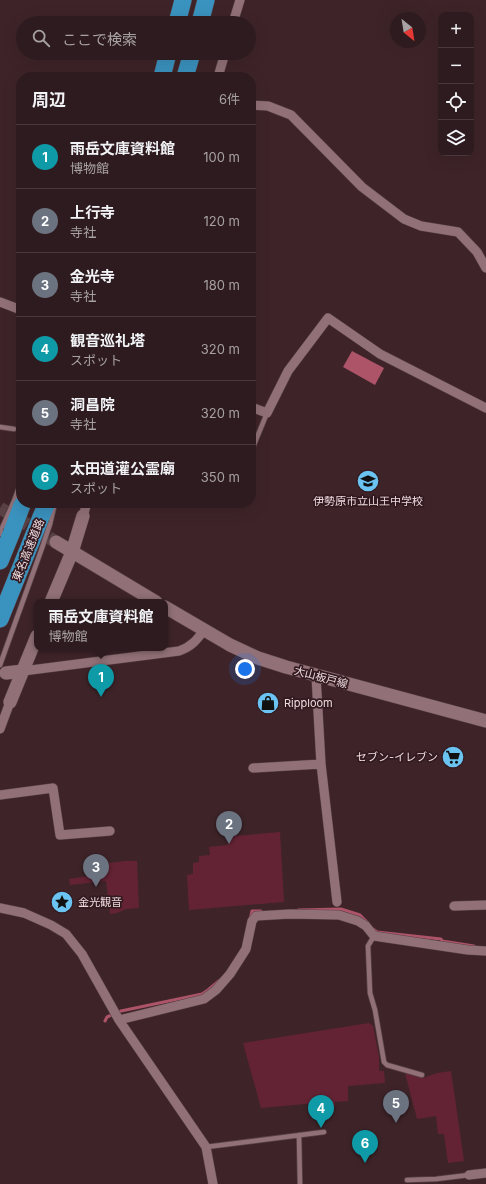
<!DOCTYPE html>
<html lang="ja">
<head>
<meta charset="utf-8">
<style>
	:root { --surface:#2e1b1f; --page:#3a282c; --text:#f1f3f6; --muted:#a7a1a4; --line:#49393d; --accent:#6ac3f1 }
	body { margin:0; font-family:Inter,"Noto Sans JP",sans-serif; background:var(--page); color:var(--text) }
	.controls { position:absolute; right:12px; top:12px; display:grid; overflow:hidden; border-radius:8px; box-shadow:0 4px 16px #0002 }
	.controls button { width:36px; height:36px; display:grid; place-items:center; padding:0; border:0; border-bottom:1px solid var(--line); background:var(--surface); color:var(--text); font:20px sans-serif }
	.compass { position:absolute; left:390px; top:12px; width:36px; height:36px; border-radius:50%; background:var(--surface); box-shadow:0 4px 16px #0002; rotate:150deg }
	.you { position:absolute; left:245px; top:669px; width:14px; height:14px; margin:-10px; border:3px solid #fff; border-radius:50%; background:#1a73e8; box-shadow:0 0 0 6px #1a73e833 }
	.badge { display:grid; place-items:center; width:26px; height:26px; border-radius:50%; background:var(--accent); color:#fff; font-size:13px; font-weight:700 }
	.pin { position:absolute; translate:-50% -33px; filter:drop-shadow(0 1px 2px #0008) }
	.pin::after { content:''; position:absolute; top:21px; width:14px; height:12px; background:inherit; clip-path:polygon(0 0,100% 0,50% 100%) }
	.popup { position:absolute; left:34px; top:599px; width:134px; height:52px; box-sizing:border-box; display:grid; place-content:center; border-radius:8px; background:var(--surface); filter:drop-shadow(0 1px 3px #0005); font-size:13px; white-space:nowrap; color:var(--muted) }
	.popup b { font-size:15px; color:var(--text) }
	.popup::after { content:''; position:absolute; left:50%; top:100%; margin-left:-8px; border:8px solid transparent; border-top-color:var(--surface) }
	.list { margin:0; padding:0; list-style:none }
	h2 { display:flex; justify-content:space-between; align-items:center; height:52px; margin:0; padding:0 16px; font-size:17px }
	h2 small { font-size:13px; font-weight:400; color:var(--muted) }
	.list li { display:grid; grid-template-columns:26px 1fr auto; gap:12px; align-items:center; box-sizing:border-box; height:64px; padding:0 16px; border-top:1px solid var(--line) }
	.list b { display:block; font-size:15px; white-space:nowrap }
	.list p { margin:0; font-size:13px; white-space:nowrap; color:var(--muted) }
	.list em { font-size:13px; font-style:normal; color:var(--muted) }
	.icon { flex:none; width:22px; height:22px; fill:none; stroke:currentColor; stroke-width:2; stroke-linecap:round; stroke-linejoin:round }
	.map { position:relative; flex:none; width:486px; height:1184px; overflow:hidden }
	.search { position:absolute; background:var(--surface); box-shadow:0 4px 16px #0002; left:16px; top:16px; width:240px; height:44px; display:flex; align-items:center; gap:10px; box-sizing:border-box; padding:0 14px; border-radius:22px; color:var(--muted); font-size:15px }
	.panel { position:absolute; background:var(--surface); box-shadow:0 4px 16px #0002; left:16px; top:72px; width:240px; height:436px; border-radius:16px }
	.map>svg:first-child { display:block }
	.green { fill:#642334 }
	.water { fill:#ad5469 }
	.lines { fill:none; stroke-linecap:round; stroke-linejoin:round }
	.stream { stroke:#ad5469; stroke-width:3 }
	.secondary-tunnel { stroke:#584044; stroke-width:13; stroke-dasharray:13 6; stroke-linecap:butt }
	.lane-casing { stroke:#594347; stroke-width:6 }
	.street-casing { stroke:#594347; stroke-width:10 }
	.secondary-casing { stroke:#594347; stroke-width:14 }
	.highway-casing { stroke:#594347; stroke-width:18 }
	.lane { stroke:#917177; stroke-width:4.5 }
	.street { stroke:#917177; stroke-width:9 }
	.secondary { stroke:#917177; stroke-width:13 }
	.highway { stroke:#3a93bf; stroke-width:17 }
	.lane-bridge-casing { stroke:#594347; stroke-width:6; stroke-linecap:butt }
	.highway-bridge-casing { stroke:#594347; stroke-width:18; stroke-linecap:butt }
	.lane-bridge { stroke:#917177; stroke-width:4.5 }
	.highway-bridge { stroke:#3a93bf; stroke-width:17 }
	.labels { text-anchor:middle; dominant-baseline:central; stroke-width:3.5; stroke-linejoin:round; paint-order:stroke }
	.poi-label { font-size:11px; fill:#eedcdf; stroke:#331a20; text-anchor:start }
	.street-label { font-size:11px; fill:#eedcdf; stroke:#331a20 }
</style>
</head>
<body>
<div class="map">
<svg width="486" height="1184" viewBox="0 0 486 1184">
	<rect width="100%" height="100%" fill="#3e2429"/>
	<path class="green" d="M280 832 284 902 189 910 187 875 193 874V863L199 862V856L210 855 209 847 227 845 235 836Z
		M125 861H137L139 908 126 909 117 913 110 914 106 881 70 885 69 879 96 875 95 865Z
		M369 1023 373 1026 379 1057V1071H384L385 1083 348 1086V1101L335 1102V1106L317 1109 316 1103 261 1108 243 1043Z
		M451 1071 464 1161 448 1163 444 1134H438L436 1116 417 1119 405 1073 423 1078 437 1073Z"/>
	<path class="water" d="M352 351 384 368 375 385 343 367Z"/>
	<g class="lines">
		<path class="stream" d="M298 910 341 909 360 915 368 923
			M250 919 252 911H261
			M373 929 377 932 441 939 442 941 474 946
			M105 1021 107 1017 121 1011 202 994 208 990 220 980"/>
		<path class="secondary-tunnel" d="M0 508 56 542"/>
		<g class="lane-casing">
			<path id="lane" d="M0 427 14 429
				M251 452 267 413
				M14 501 21 482
				M50 524 55 503
				M0 534 3 526
				M0 665 42 548
				M374 936 368 946 370 993 375 1010 384 1062 387 1065 422 1075
				M299 1135 300 1184
				M206 1147 324 1132
				M407 1180 436 1179 469 1175"/>
		</g>
		<g class="street-casing">
			<path id="street" d="M233 23 240 0
				M218 77 225 53
				M251 105 268 106 291 115 362 187 404 219 421 226 458 232 477 252 486 268
				M0 302 21 310
				M251 407 267 413 288 371 328 318 380 354 486 408
				M83 516 87 503
				M23 671 179 651C191 647 197 640 204 630
				M316 676 321 764 337 902
				M0 729 10 702
				M253 768 321 764
				M0 795 53 788 60 835 110 831
				M454 906 486 905
				M0 908 24 913 51 925 66 934 82 954 119 1020 206 1147 213 1184
				M119 1020 204 999 216 990 230 974 246 949 252 921 256 916 290 914 339 915 358 921 366 926 374 936 468 950 486 951
				M469 1175 486 1173"/>
		</g>
		<g class="secondary-casing">
			<path id="secondary" d="M56 542 156 602
				M51 602 72 552 83 516
				M165 607 230 645 258 658 286 667 486 721
				M6 673 23 671
				M10 702 37 636"/>
		</g>
		<g class="highway-casing">
			<path id="highway" d="M177 23 183 0
				M200 23 206 0
				M162 77 168 53
				M185 77 192 53
				M41 517 47 503
				M0 561 11 534
				M0 619 31 542"/>
		</g>
		<use href="#lane" class="lane"/>
		<use href="#street" class="street"/>
		<use href="#secondary" class="secondary"/>
		<use href="#highway" class="highway"/>
		<g class="lane-bridge-casing">
			<path id="lane-bridge" d="M3 526 14 501
				M42 548 50 524"/>
		</g>
		<g class="highway-bridge-casing">
			<path id="highway-bridge" d="M11 534 22 505
				M31 542 41 517"/>
		</g>
		<use href="#lane-bridge" class="lane-bridge"/>
		<use href="#highway-bridge" class="highway-bridge"/>
	</g>
	<defs>
		<g id="school-disc" transform="scale(1.15)"><circle r="9.5" fill="#6ac3f1" stroke="#331a20"/><path d="M0-5L7-2L0 1L-7-2ZM-4 1L0 2.5L4 1V4Q0 6-4 4Z" fill="#111"/></g>
		<g id="shop-disc" transform="scale(1.15)"><circle r="9.5" fill="#6ac3f1" stroke="#331a20"/><path d="M-5-2.5h2.3a2.7 3.5 0 0 1 5.4 0H5L5.5 6h-11ZM-1.5-2.5h3a1.5 2.3 0 0 0-3 0Z" fill="#111"/></g>
		<g id="supermarket-disc" transform="scale(1.15)"><circle r="9.5" fill="#6ac3f1" stroke="#331a20"/><path d="M-6-5.5h2.5l.6 2H6L4.5 2H-2.5L-4.4-4H-6ZM-1.5 3.2a1.3 1.3 0 1 0 .1 0ZM3 3.2a1.3 1.3 0 1 0 .1 0Z" fill="#111"/></g>
		<g id="sight-disc" transform="scale(1.15)"><circle r="9.5" fill="#6ac3f1" stroke="#331a20"/><path d="M0-6L1.8-2.2L6-1.7L2.9 1.2L3.7 5.4L0 3.3L-3.7 5.4L-2.9 1.2L-6-1.7L-1.8-2.2Z" fill="#111"/></g>
	</defs>
	<g fill-rule="evenodd">
		<use href="#school-disc" x="368" y="481"/>
		<use href="#shop-disc" x="268" y="703"/>
		<use href="#supermarket-disc" x="453" y="757"/>
		<use href="#sight-disc" x="62" y="902"/>
	</g>
	<g class="labels">
		<g class="poi-label">
			<text x="368" y="501" text-anchor="middle">伊勢原市立山王中学校</text>
			<text x="284" y="703">Ripploom</text>
			<text x="438" y="757" text-anchor="end">セブン-イレブン</text>
			<text x="78" y="902">金光観音</text>
		</g>
		<g class="street-label">
			<text transform="translate(28 550) rotate(-68)">東名高速道路</text>
			<text transform="translate(321 677) rotate(15)">大山板戸線</text>
		</g>
	</g>
</svg>
<div class="controls">
<button>+</button>
<button>−</button>
<button><svg class="icon" aria-label="locate" viewBox="0 0 24 24"><circle cx="12" cy="12" r="6"/><path d="M12 2v4M12 18v4M2 12h4M18 12h4"/></svg></button>
<button><svg class="icon" aria-label="layers" viewBox="0 0 24 24"><path d="M12 4l9 5-9 5-9-5zM3 14l9 5 9-5"/></svg></button>
</div>
<svg class="compass" viewBox="-18 -18 36 36"><path d="M0-13l5 13h-10z" fill="#e53935"/><path d="M0 13l5-13h-10z" fill="#a7a1a4"/></svg>
<div class="you"></div>
<div class="pin badge" style="left:101px;top:697px;background:#0f9aa8">1</div>
<div class="popup"><b>雨岳文庫資料館</b>博物館</div>
<div class="pin badge" style="left:229px;top:844px;background:#6b7280">2</div>
<div class="pin badge" style="left:96px;top:887px;background:#6b7280">3</div>
<div class="pin badge" style="left:321px;top:1128px;background:#0f9aa8">4</div>
<div class="pin badge" style="left:396px;top:1123px;background:#6b7280">5</div>
<div class="pin badge" style="left:365px;top:1163px;background:#0f9aa8">6</div>
<div class="search"><svg class="icon" aria-label="search" viewBox="0 0 24 24"><circle cx="10" cy="10" r="6"/><path d="M15 15l6 6"/></svg>ここで検索</div>
<section class="panel">
<h2>周辺<small>6件</small></h2>
<ul class="list">
<li><span class="badge" style="background:#0f9aa8">1</span><div><b>雨岳文庫資料館</b><p>博物館</p></div><em>100 m</em></li>
<li><span class="badge" style="background:#6b7280">2</span><div><b>上行寺</b><p>寺社</p></div><em>120 m</em></li>
<li><span class="badge" style="background:#6b7280">3</span><div><b>金光寺</b><p>寺社</p></div><em>180 m</em></li>
<li><span class="badge" style="background:#0f9aa8">4</span><div><b>観音巡礼塔</b><p>スポット</p></div><em>320 m</em></li>
<li><span class="badge" style="background:#6b7280">5</span><div><b>洞昌院</b><p>寺社</p></div><em>320 m</em></li>
<li><span class="badge" style="background:#0f9aa8">6</span><div><b>太田道灌公霊廟</b><p>スポット</p></div><em>350 m</em></li>
</ul>
</section>
</div>
</body>
</html>
